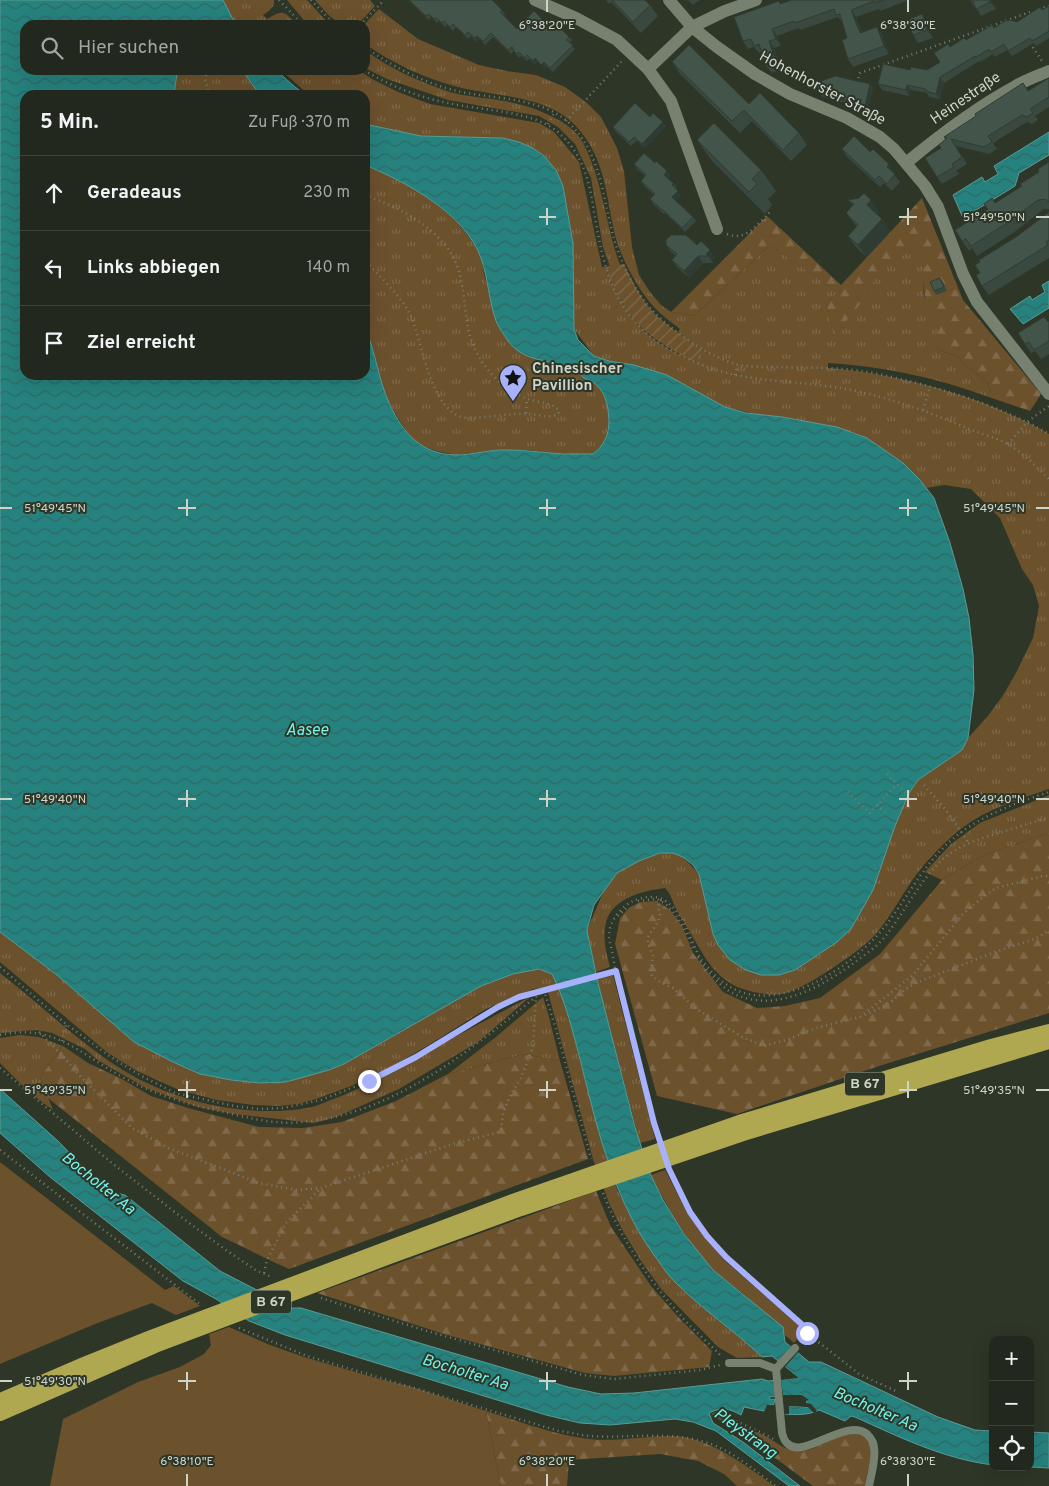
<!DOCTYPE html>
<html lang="de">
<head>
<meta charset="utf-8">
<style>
	:root { --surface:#22281d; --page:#2e342a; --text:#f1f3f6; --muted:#a2a6a4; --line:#3f443b }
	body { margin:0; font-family:Overpass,sans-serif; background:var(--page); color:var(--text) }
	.controls { position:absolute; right:15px; bottom:15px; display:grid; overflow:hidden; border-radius:10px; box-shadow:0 5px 20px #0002 }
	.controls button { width:45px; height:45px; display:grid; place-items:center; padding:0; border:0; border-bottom:1px solid var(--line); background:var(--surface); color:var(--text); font:25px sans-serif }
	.stop { position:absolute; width:15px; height:15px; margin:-11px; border:4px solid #a7b1fc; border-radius:50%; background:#fff }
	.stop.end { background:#a7b1fc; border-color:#fff; box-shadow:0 1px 5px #0008 }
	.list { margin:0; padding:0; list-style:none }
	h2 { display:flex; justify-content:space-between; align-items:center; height:65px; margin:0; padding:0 20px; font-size:21px }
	h2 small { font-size:16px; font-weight:400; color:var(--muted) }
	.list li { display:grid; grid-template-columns:32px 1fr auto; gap:15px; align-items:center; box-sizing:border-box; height:75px; padding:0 20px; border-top:1px solid var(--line) }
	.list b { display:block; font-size:19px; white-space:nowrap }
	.list em { font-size:16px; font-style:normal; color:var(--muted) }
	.icon { flex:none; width:28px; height:28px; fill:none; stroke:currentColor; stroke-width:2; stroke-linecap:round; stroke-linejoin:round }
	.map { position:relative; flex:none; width:1049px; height:1486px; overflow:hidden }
	.search { position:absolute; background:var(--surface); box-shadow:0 5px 20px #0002; left:20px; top:20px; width:350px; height:55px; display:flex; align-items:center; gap:12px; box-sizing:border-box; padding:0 18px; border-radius:15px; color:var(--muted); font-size:19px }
	.panel { position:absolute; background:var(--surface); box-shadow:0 5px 20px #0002; left:20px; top:90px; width:350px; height:290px; border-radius:15px }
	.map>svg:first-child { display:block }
	.grass { fill:#6c512d }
	.forest { fill:url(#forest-firs) }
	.park { fill:url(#park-tufts) }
	.garden { fill:url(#garden-furrows) }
	.water { fill:url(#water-waves); stroke:#599b95; fill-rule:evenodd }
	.pier { fill:#2d3627 }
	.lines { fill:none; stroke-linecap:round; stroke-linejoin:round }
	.path { stroke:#787f72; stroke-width:2.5; stroke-dasharray:1 4; stroke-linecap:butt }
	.service { stroke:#778170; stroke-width:8 }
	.minor { stroke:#778170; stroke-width:12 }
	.trunk { stroke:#b0a851; stroke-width:14 }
	.wall { fill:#3a4940 }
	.shaded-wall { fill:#2f3c34 }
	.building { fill:#43554b; stroke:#2f3c34 }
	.route { stroke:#a7b1fc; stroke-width:6 }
	.ticks { fill:none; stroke:#cfd4cb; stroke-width:2 }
	.labels { text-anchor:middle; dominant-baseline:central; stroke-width:4; stroke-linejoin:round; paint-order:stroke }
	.shield { fill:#2d3627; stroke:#9ea59a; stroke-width:1 }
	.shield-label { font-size:14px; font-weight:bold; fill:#cfd4cb }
	.street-label { font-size:15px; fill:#cfd4cb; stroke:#2d3627 }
	.poi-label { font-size:15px; font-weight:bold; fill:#cfd4cb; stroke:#2d3627; text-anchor:start }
	.water-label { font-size:16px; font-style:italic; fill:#73f3eb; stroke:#2d3627 }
	.ticks-label { font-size:12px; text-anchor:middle; fill:#cfd4cb; stroke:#2d3627; stroke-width:4; stroke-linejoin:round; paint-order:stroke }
</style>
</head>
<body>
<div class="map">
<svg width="1049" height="1486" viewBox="0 0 1049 1486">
	<defs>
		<pattern id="forest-firs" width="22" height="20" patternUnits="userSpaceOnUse" patternTransform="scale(1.25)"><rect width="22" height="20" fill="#6c512d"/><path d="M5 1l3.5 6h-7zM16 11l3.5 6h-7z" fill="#80694a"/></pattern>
		<pattern id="park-tufts" width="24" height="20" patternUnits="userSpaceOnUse" patternTransform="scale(1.25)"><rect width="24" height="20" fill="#6c512d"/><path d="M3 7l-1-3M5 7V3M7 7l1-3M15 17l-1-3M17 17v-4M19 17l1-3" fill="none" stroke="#80694a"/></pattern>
		<pattern id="garden-furrows" width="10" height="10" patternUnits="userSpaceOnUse" patternTransform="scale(1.25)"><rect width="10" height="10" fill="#6c512d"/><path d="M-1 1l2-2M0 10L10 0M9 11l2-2" fill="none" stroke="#80694a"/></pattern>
		<pattern id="water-waves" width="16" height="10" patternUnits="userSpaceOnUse" patternTransform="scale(1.25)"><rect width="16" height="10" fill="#26827e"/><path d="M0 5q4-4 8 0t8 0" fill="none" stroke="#306864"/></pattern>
	</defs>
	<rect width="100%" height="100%" fill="#2d3627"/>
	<path class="grass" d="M0 1162 165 1290 174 1286 200 1306 176 1315 152 1303 95 1324 0 1364Z
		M665 1170 688 1214 724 1260 800 1326 801 1335 794 1343C777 1329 763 1312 747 1297 736 1287 722 1279 711 1268 686 1240 668 1208 651 1175Z
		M229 1327 270 1345 304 1357 376 1378 412 1387 486 1411 501 1486H50L63 1419 138 1382 180 1367 204 1354 211 1345 209 1334Z"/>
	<path class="forest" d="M922 198 963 300 1041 394 1030 411 983 395 991 392 987 382 962 362 959 357 941 351 936 345V327L925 298 923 280 871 286 863 301 834 337 826 305 836 292 770 245 694 316 671 312 767 216 841 285Z
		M1049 833V1013L879 1066 737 1114 657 1096 615 944 620 918 630 907 641 902 657 901 670 910 682 926 693 953 723 992 757 1008 785 1006 820 998 880 954 942 880 986 854Z
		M63 1046 88 1063 120 1078 151 1096 188 1108 259 1127 303 1128 342 1122 396 1101 448 1074 524 1054 560 1061 588 1159 289 1269C266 1259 244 1247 222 1237L48 1098 40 1077Z
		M596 1191 611 1227 651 1286 679 1318 712 1351 709 1367 614 1376 585 1373 444 1334 317 1293Z
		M486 1411C519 1421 553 1435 589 1439 617 1442 644 1436 672 1436 707 1436 747 1466 774 1486H737L724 1474 698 1461 660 1454 569 1460 567 1486H501Z
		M715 1412 716 1415C730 1423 744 1427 759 1433 778 1441 783 1454 808 1450 824 1446 851 1425 866 1438 877 1447 866 1474 865 1486H813L782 1463 711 1414Z"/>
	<path class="park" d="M223 0H274C275 7 269 11 263 15L267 19C284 9 284 11 297 25H236Z
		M287 0H307L330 25H308Z
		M315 0H370L375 6C370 11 364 19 358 23 341 33 325 11 315 0Z
		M379 9 418 39 479 65 507 71 536 75 565 87 586 102 601 117 617 148 624 171 632 247 639 275 650 292 661 305 671 312 694 316 770 245 837 292 826 305 834 336C843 325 852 314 861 303 865 298 867 292 871 286 880 272 905 246 923 252 927 266 922 282 924 296 926 302 932 307 935 313 938 322 936 335 936 345L941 351 959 357 962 362 987 382 991 393 983 395C933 377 881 366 828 363V368C900 374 986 397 1049 434V789C1017 800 983 810 957 832 941 846 925 862 913 879 901 897 886 924 872 938 857 953 802 991 782 994 765 996 741 991 727 981 709 968 702 952 691 934 686 925 680 916 675 907 672 900 671 894 665 888 641 891 608 899 605 928 603 941 607 955 610 967L596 972 587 930 605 888 617 873 639 861 661 853H674L683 857 699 874 713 934 779 975 795 970 837 942 895 826 909 793 918 780 962 750 968 738 987 717 1002 697 1016 673 1033 638 1039 606 1033 585 1022 569 1000 518 971 489 944 485 927 488 903 463 867 438 855 433 799 420 764 416 725 407 634 365 609 361 594 356 574 329 573 243 568 215 563 186 544 156 533 148 519 142 503 138 421 136 369 125 365 123V95H309L281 70H358L374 80 398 92 430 104 539 123 554 132 579 162 602 267H605C625 316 645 342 695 361L702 349 678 332 680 329C674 324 666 319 660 313 642 297 626 267 618 245 605 202 609 161 575 125 547 95 496 97 458 87 424 78 394 64 365 44V25H364Z
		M365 50C390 69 420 82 450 92 464 96 478 97 492 99 514 102 534 107 553 117 565 123 575 130 582 141 603 179 605 224 620 265L610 267 603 247 591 178 575 144 558 127 539 116 448 100 387 79 365 68Z
		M178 70H242L260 95H174L176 80Z
		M365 165C408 183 455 208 478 251 484 263 483 279 490 291 496 299 503 307 509 314 522 330 535 346 547 362L564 365 577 370 583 377 592 381 602 390 606 400 608 410 609 424 604 444 593 454H561L528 450H499L456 455 437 451 419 445 410 437 390 405 378 375 365 328Z
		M1049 795V833L986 854 942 880 925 872 951 844 980 823Z
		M0 932 57 975 134 1042 173 1062 231 1080 260 1083 286 1082 344 1064 481 986 513 974 539 969 552 974 557 984 544 988 533 989 486 1009 427 1046 391 1067 351 1086 316 1099 298 1104 279 1106 253 1105 217 1100 179 1090 137 1071 108 1053 0 962Z
		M0 973C39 1003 74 1038 115 1065 167 1100 244 1119 307 1108 314 1107 321 1104 328 1101 359 1090 388 1074 417 1058 454 1037 492 1017 530 997L478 1042 399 1089 336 1117 314 1123 234 1114 198 1107 146 1088 99 1061 85 1049 52 1033 37 1030 0 1033Z
		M613 975 655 1139 640 1143 597 979Z
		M559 988 567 1011 605 1154 617 1189 634 1223 700 1304 749 1345 762 1357 737 1358 718 1347 662 1290 641 1261 623 1231 609 1203 593 1159 548 992Z
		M543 997 549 1017 560 1061 524 1054 448 1074 496 1037Z
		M20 1035 39 1037 63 1046 40 1077 53 1110 29 1092 0 1063V1038Z"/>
	<path class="garden" d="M624 264C632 280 640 297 652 311 666 326 686 337 702 349L695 362C643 335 628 322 605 267Z"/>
	<path class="water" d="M0 0H223L236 25H25V70H178L176 80 174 95H25V375H365V328C376 352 378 380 390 405 404 434 421 454 456 455 473 455 491 449 509 450 527 450 545 453 563 454 573 454 583 454 593 454 604 446 609 434 609 421 608 405 606 390 591 381 589 380 586 379 584 378 581 376 579 372 576 370 574 368 569 367 566 366 544 359 523 361 508 341 504 335 499 328 496 321 489 301 488 278 481 258 465 213 406 182 365 165V124L421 136 503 138 519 142 533 148 544 156 556 170 563 186 568 215 573 243 574 329 578 340 594 356 609 361 634 365 667 375 725 407 746 413 782 417 837 427 867 438 903 463 920 480 934 498 950 543 963 589 969 618 973 655 974 690 968 738 962 750 918 780 909 793 895 826 873 890 851 929 837 942 795 970 779 975H761L746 970 730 960 718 945 713 934 699 874 693 865 683 857 673 853H660L639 861 617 873 594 905 587 930 597 979 635 1127 649 1171 663 1200 684 1234 713 1270 783 1327 785 1342 809 1362H821L938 1417 975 1430 993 1431V1465C944 1459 899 1437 855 1417L851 1416 845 1421 819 1410C801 1420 764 1411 744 1407L741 1415C728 1408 722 1407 709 1413L713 1423 743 1442 800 1486H789L716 1431 693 1422 675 1419 610 1425 580 1423 546 1415 285 1335 249 1321 216 1299 183 1281 50 1177 0 1133V1089L58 1141 98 1182 112 1192 125 1195 220 1271 286 1305 291 1308H301L568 1387 601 1394 634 1393 762 1379 768 1381 799 1378 772 1356 762 1357C734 1330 700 1308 673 1280 667 1274 662 1266 657 1259 614 1202 598 1131 581 1063 573 1033 566 1002 552 974L539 969 513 974 481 986 344 1064 329 1070 286 1082 260 1083 231 1080 200 1074 173 1062 134 1042 57 975 0 932ZM802 1395 808 1400 806 1401 808 1407 770 1405H774L775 1399H770L769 1398 770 1397Z
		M242 70H276L295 87 306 95H260Z
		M1049 132V155L1019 173 1015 186 963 218 953 195 982 177 985 182 998 174 994 166Z
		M1049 281V308L1023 324 1010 309 1030 296 1032 300 1045 292 1042 285Z
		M1030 1432 1049 1433V1468L1030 1467Z"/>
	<path class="pier" d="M792 1345 799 1351 785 1367 799 1378 781 1380 783 1395H802L809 1400 806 1401V1403L811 1404 817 1411 814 1413 808 1407 789 1406V1414H785V1416L767 1415 764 1412 767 1405H774L775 1402V1399L769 1398 775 1397 773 1378 793 1376 777 1363Z"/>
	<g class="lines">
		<path class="path" d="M279 0 303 25
			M311 0 335 25
			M1039 9 1049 6
			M360 25 384 0
			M1030 43 1042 61
			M365 47C393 67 424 83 457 91 491 99 541 97 568 122 601 153 602 194 613 235 619 260 635 292 653 311 667 326 696 347 715 356 722 359 731 363 739 365 750 367 762 367 773 367 800 368 827 367 854 370 873 372 891 377 909 381 957 393 1006 409 1049 434
			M207 70 205 79 209 95
			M364 70C390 86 418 97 448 103 482 111 535 110 560 134 583 154 590 183 594 212 601 253 609 297 640 327 655 343 676 353 695 362 737 381 782 380 827 386 876 392 924 410 969 429 982 434 997 438 1009 445 1024 454 1037 467 1049 479
			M857 83 860 73 1033 11
			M566 121 622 61
			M548 124 554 113
			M365 195C405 210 452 233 461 279 468 314 463 339 488 370 498 382 513 394 528 399 538 403 553 402 559 411L558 414C549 419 537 414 527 414 507 413 487 418 466 418 430 413 423 342 410 314 403 299 377 273 365 261
			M727 234C747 242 758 223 771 211
			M735 375 737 365
			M923 410 930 387
			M526 413 527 399
			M1008 444 1027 422 1049 406
			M887 774 909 796
			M924 785 945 809 969 843
			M848 792 870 813 897 784
			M877 805 885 812
			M661 900 658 907 660 915 658 922 649 935 648 938V944L653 956 651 971 652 976 660 982 673 988 695 1008 744 1038 764 1046 789 1039 816 1028 860 1017 912 976 963 914 983 897 996 888 1043 876H1049
			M638 901 657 899C677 909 685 931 694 950
			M618 916 627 908
			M698 957 700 961C711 974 722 990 739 996 780 1012 826 984 858 960 867 953 876 947 884 938 904 913 920 880 943 859 961 843 986 837 1009 830 1022 826 1035 821 1049 818
			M0 967 66 1024 108 1055 138 1074 175 1093 234 1106 259 1109 283 1108 321 1100 369 1081 416 1057 498 1007 519 997 616 971
			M544 990 560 1043 591 1159
			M865 1015 890 1003 904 990 918 982 995 952 1035 939 1049 930
			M39 1032 62 1055 79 1075 132 1128 168 1148 259 1183 296 1190 321 1188 453 1144 496 1133 501 1130 503 1113 511 1094 521 1078 533 1047 536 997
			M0 1035C55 1023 80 1054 124 1078 156 1095 189 1105 224 1112 249 1118 276 1125 302 1122 396 1114 473 1048 543 991
			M62 1041 66 1025
			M0 1068 113 1164 189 1223 226 1250 257 1271 272 1277
			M659 1137C645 1094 635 1049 624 1006 620 988 615 970 612 951 611 946 609 941 609 936 609 921 621 907 633 901 641 897 656 895 664 900 684 913 689 937 699 956 702 962 708 967 712 972 736 998 763 1000 795 990 803 988 811 985 818 981 846 966 873 944 892 917 910 892 925 865 947 844 976 817 1013 804 1049 792
			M0 1150 201 1305
			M671 1173C677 1186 683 1202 691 1214 722 1259 767 1292 807 1329V1333L801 1341
			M603 1193C621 1239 648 1279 681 1316 693 1330 709 1343 722 1357
			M264 1273 267 1260 286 1223 320 1189
			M321 1298 427 1331 583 1375 614 1379 700 1370 720 1365
			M239 1328 307 1356 559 1431C569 1432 579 1435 589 1436 629 1439 669 1430 708 1443 731 1450 757 1472 776 1486
			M807 1333 859 1374 898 1392
			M723 1414 731 1419 760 1432 775 1440"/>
		<path class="service" d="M795 1348 776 1369 782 1433C783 1436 784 1441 787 1443 803 1461 845 1417 867 1434 871 1438 874 1442 874 1448 876 1460 871 1474 869 1486
			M729 1363H760L776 1369"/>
		<path class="minor" d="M535 0 576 18 617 40 648 69 671 101 717 229
			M669 0 692 27 717 47 755 74 790 94 847 118 880 137 894 149 925 186 938 207 963 274 977 302 1049 394
			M648 69 692 27 725 11 756 0
			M906 163C940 135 975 108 1014 87 1025 80 1037 76 1049 71"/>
		<path class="trunk" d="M0 1400 84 1364 151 1337 518 1199 739 1122 991 1046 1049 1031
			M0 1414 155 1346 387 1258 521 1209 743 1134 1049 1042"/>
	</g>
	<path class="wall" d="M408 0H492L502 10 505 14 504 15 517 29 546 23 569 37 572 40 570 43 575 49 553 72 546 66 544 69 538 62 536 65 530 59 527 61 521 56 519 58 514 51 511 54 493 37 485 45 480 39 477 42 471 36 468 39 456 27 453 31 447 25 445 27 439 21 437 23 431 17 429 20Z
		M606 0H645L650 5 658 16 641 33 611 2 609 4Z
		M685 0H700L693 5 689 1Z
		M792 0H909L880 11 879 9 856 17 862 32 877 27 882 34 889 54 853 67 848 59 847 38 842 22 838 17 800 30 799 28 777 36 781 46 774 48 782 69 772 73 766 66 762 52 759 53 754 47 748 49 743 41 780 4Z
		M970 0H991L996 9 981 16 977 9 976 10Z
		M1049 6V38L1036 46 1034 43 1012 56 1007 50 995 57 993 54 980 62 979 61 944 83 940 99 929 97 927 93 911 90 909 96 882 90 878 84 910 70H927L940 62 950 47 994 28 1017 22Z
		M922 14 927 22 933 38 918 43 913 35Z
		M672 62 799 133 807 145 791 161 752 121 740 133 680 74Z
		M1049 78V107L1035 116 1038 120 1032 124 1027 122 993 143 997 149 989 154 956 146 967 164 956 171 959 174 942 184 937 177 941 148 945 139 944 137 1028 91Z
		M870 84 873 88 867 114 855 112 852 108 853 105 823 97 820 94Z
		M650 117 666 126 645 148 637 141 631 146 615 131 613 127Z
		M697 140 761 170 776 191 768 199 772 205 765 214 712 161Z
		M842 149 870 152 894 172 893 173 900 182 892 191 884 183 880 187 847 157Z
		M1049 162V209H1044L1013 233 977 256 972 248 969 251 962 241 988 209 995 203 1022 186 1039 172Z
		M655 163 667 171 670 176 668 178 674 184 677 188 676 189 681 196 676 201 693 217 696 221 685 232 665 213 664 214 653 204 650 199 654 195 644 186 641 181 645 176 637 169 634 164Z
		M848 200 879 212 877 214 882 219 890 231 866 257 856 247 848 236 857 227 846 213 853 205Z
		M1049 211V258L989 295 982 286 1016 237 1048 213Z
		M666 245H697L715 257 712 261 713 263H703L689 278 677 267 672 260 676 256 671 252Z
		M940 278 943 282 947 291 936 295 934 291Z
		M1049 321V354L1041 359 1035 351 1031 353 1025 344Z"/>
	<path class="shaded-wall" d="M989 0H991L996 9 990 2Z
		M851 10 856 17 865 41 860 33Z
		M922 14 927 22 933 38 927 30Z
		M877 27 882 34 889 54 884 46Z
		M772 29 777 36 781 46 776 39Z
		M477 36 480 39 477 42 475 38Z
		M769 41 774 48 782 69 776 62Z
		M535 58 538 62 536 65 533 61Z
		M544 62 546 66 544 69 541 65Z
		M940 77 944 83 940 99 936 94Z
		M870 84 873 88 867 114 864 111Z
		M907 85 911 90 909 96 906 90Z
		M663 122 666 126 645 148 642 144Z
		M889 164 894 172 892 174 887 167Z
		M667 171 670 176 667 179 664 175Z
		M678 191 681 196 676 202 672 197Z
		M871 200 879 212 875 216 867 205Z
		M882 219 890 231 866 257 858 245Z
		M710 250 715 257 712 261 706 254Z
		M698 256 703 263 689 278 684 271Z"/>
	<path class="building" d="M409 0H492L502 10 500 12 517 29 534 11 546 23 551 18 569 37 566 40 573 45 550 68 544 62 541 65 535 58 533 61 527 55 525 58 519 52 516 54 512 47 508 50 491 33 483 41 477 36 475 38 468 32 465 35 453 24 450 27 444 21 442 23 436 18 434 19 429 14 426 16Z
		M612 0H645L650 5 633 22Z
		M792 0H884L875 3 874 1 851 10 860 33 877 27 884 46 848 59 842 40 847 38 840 14 836 15 834 9 795 23 794 21 772 29 776 39 769 41 776 62 766 66 759 44 754 46 751 39 743 41 734 17 779 1 780 4Z
		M970 0H989L990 2 976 9 973 1 971 2Z
		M1049 6V31L1032 41 1030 38 1008 51 1004 44 991 52 989 49 976 57 975 56 940 77 936 94 926 91V89L907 85 906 90 878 84 883 64 910 70 911 67 927 70 940 62 934 53 948 44 950 47 964 38 966 40 992 25 994 28 1005 21 1010 20 1017 22 1040 7 1042 10Z
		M922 14 927 30 913 35 907 20Z
		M689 45 749 104 760 93 799 133 783 150 744 110 732 121 672 62Z
		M835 76 870 84 864 111 852 108 853 102 820 94 816 83Z
		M1049 78V97L1030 109 1033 113 1027 117 1022 115 988 136 992 142 984 147 951 139 962 157 952 164 954 167 937 177 925 158 941 148 939 145 947 138 944 137 976 116 975 114 1023 83 1028 91Z
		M635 103 650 117 653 113 663 122 642 144 634 137 629 142 613 127Z
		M714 123 761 170 752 179 757 184 749 192 697 140Z
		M854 136 870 152 873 149 889 164 887 167 895 174 887 184 879 176 875 180 842 149Z
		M644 153 655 163 656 161 667 171 664 175 674 184 672 185 678 191 672 197 693 217 682 228 662 209H661L650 199 655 194 641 181 646 175 634 164Z
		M1049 162V202L1045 199 1038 200 1007 223 971 246 966 239 962 241 955 230 988 209 984 204 992 198 995 203 1022 186 1020 184 1039 172 1038 169Z
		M864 193 871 200 867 205 882 219 858 245 848 236 858 225 846 213 854 204 848 200 859 198Z
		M1049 211V240L1046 242 1048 245 982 286 976 275 980 273 975 265 980 262 979 260 1016 237 1048 213Z
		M671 235H686L697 245 701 241 710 250 706 254 708 256H698L684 271 672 260 677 254 666 245V240Z
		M940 278 944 287 934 291 930 282Z
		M1044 317 1048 322 1049 321V341L1034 350 1029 342 1025 344 1018 333Z"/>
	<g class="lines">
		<path class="route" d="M369 1081 416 1057 498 1007 519 997 616 971 654 1123 669 1169 690 1212 707 1236 726 1257 807 1329V1333"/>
	</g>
	<path class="ticks" d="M547 0V12M908 0V12M547 208V225M908 208V225M539 217H556M899 217H917M1036 217H1049M187 499V516M547 499V516M908 499V516M0 508H12M178 508H196M539 508H556M899 508H917M1036 508H1049M187 790V807M547 790V807M908 790V807M0 799H12M178 799H196M539 799H556M899 799H917M1036 799H1049M187 1081V1098M547 1081V1098M908 1081V1098M0 1090H12M178 1090H196M539 1090H556M899 1090H917M1036 1090H1049M187 1372V1390M547 1372V1390M908 1372V1390M0 1381H12M178 1381H196M539 1381H556M899 1381H917M187 1474V1486M547 1474V1486M908 1474V1486"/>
	<defs>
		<g id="sight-pin" transform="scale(1.4375)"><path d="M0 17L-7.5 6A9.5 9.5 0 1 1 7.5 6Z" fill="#a7b1fc" stroke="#2d3627"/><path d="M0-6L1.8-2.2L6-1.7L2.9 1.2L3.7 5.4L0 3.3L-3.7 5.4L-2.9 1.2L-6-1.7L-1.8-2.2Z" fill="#111"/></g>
	</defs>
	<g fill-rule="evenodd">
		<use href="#sight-pin" x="513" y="378"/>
	</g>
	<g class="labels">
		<g class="shield">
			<rect x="845" y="1072.5" width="40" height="23" rx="4"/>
			<rect x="251" y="1290.5" width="40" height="23" rx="4"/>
		</g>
		<g class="shield-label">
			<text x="865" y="1084">B 67</text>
			<text x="271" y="1302">B 67</text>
		</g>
		<g class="street-label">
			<text transform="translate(822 89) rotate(28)">Hohenhorster Straße</text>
			<text transform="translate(966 99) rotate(-34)">Heinestraße</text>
		</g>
		<g class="poi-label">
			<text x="532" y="369">Chinesischer<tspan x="532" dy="17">Pavillion</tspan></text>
		</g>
		<g class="water-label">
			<text x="307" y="731">Aasee</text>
			<text transform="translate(98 1184) rotate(39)">Bocholter Aa</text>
			<text transform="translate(465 1373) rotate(17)">Bocholter Aa</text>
			<text transform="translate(875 1410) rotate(23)">Bocholter Aa</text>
			<text transform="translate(745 1434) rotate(36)">Pleystrang</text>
		</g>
	</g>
	<g class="ticks-label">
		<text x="547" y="29">6°38'20"E</text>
		<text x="908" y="29">6°38'30"E</text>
		<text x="994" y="221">51°49'50"N</text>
		<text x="55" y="512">51°49'45"N</text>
		<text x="994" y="512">51°49'45"N</text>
		<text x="55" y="803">51°49'40"N</text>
		<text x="994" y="803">51°49'40"N</text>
		<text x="55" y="1094">51°49'35"N</text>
		<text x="994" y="1094">51°49'35"N</text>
		<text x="55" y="1385">51°49'30"N</text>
		<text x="187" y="1465">6°38'10"E</text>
		<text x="547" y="1465">6°38'20"E</text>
		<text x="908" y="1465">6°38'30"E</text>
	</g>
</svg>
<div class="controls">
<button>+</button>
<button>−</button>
<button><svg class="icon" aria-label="locate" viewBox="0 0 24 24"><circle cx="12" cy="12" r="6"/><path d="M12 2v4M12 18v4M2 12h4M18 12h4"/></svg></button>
</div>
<div class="stop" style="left:807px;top:1333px"></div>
<div class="stop end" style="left:369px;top:1081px"></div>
<div class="search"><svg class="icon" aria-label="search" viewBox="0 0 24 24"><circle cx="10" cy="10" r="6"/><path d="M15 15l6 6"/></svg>Hier suchen</div>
<section class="panel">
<h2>5 Min.<small>Zu Fuß · 370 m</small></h2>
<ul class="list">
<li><svg class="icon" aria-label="ahead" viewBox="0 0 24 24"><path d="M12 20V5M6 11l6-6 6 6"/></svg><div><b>Geradeaus</b></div><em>230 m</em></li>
<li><svg class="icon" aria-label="left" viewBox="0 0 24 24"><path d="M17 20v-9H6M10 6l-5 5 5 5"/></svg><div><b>Links abbiegen</b></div><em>140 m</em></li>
<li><svg class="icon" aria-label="arrive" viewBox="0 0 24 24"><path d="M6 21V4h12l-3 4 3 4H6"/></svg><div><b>Ziel erreicht</b></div></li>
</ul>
</section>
</div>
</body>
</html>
